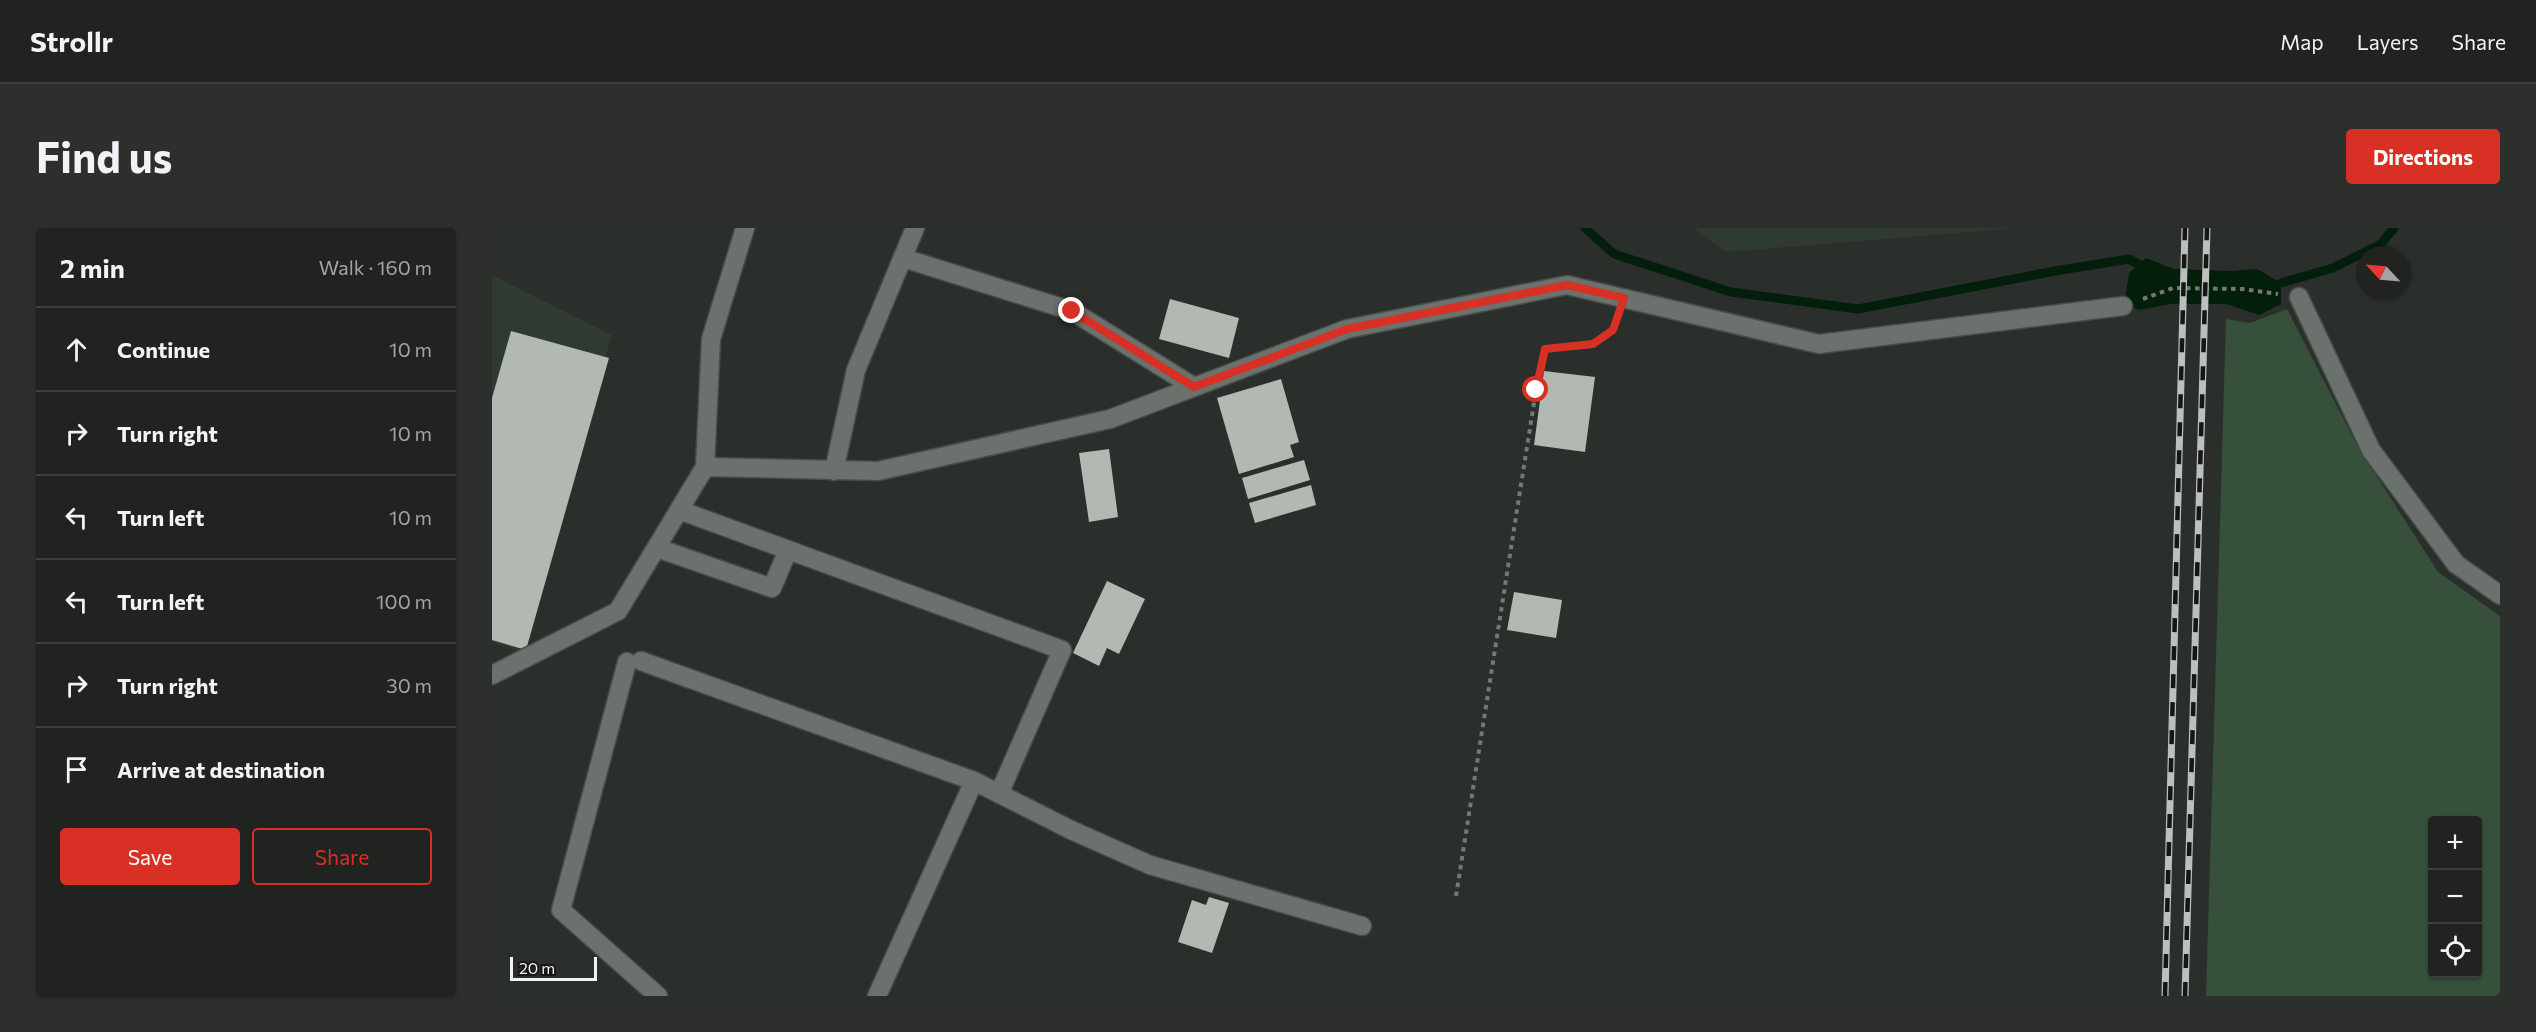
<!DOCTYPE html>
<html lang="en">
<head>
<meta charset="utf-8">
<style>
	:root { --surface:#202320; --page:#2d2f2d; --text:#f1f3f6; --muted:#a2a4a5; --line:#3d403e; --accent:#d93025 }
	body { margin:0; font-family:Commissioner,sans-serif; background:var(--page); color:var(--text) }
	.controls { position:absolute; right:18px; bottom:18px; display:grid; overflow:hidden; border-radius:6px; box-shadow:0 2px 4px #0004 }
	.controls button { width:54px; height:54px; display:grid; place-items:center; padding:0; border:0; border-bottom:2px solid var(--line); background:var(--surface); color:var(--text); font:30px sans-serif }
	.compass { position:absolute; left:1864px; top:18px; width:54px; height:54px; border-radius:50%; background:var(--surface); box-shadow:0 2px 4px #0004; rotate:296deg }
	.scale { position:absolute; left:18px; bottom:15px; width:87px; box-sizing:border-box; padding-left:6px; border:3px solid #f0f4f1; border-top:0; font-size:16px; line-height:21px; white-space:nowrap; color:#f0f4f1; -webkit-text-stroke:4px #141714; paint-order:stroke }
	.stop { position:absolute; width:18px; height:18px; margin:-14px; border:4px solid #d93025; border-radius:50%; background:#fff }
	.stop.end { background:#d93025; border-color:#fff; box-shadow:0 2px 6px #0008 }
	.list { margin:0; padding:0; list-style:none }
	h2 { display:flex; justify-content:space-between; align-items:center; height:78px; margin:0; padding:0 24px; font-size:26px }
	h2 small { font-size:20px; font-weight:400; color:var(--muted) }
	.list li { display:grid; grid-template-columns:39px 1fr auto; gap:18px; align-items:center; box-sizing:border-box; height:84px; padding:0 24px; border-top:2px solid var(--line) }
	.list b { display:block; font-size:22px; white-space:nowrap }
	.list em { font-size:20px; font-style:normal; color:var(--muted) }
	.actions { display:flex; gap:12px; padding:18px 24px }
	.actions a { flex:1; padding:14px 0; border:2px solid var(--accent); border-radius:6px; text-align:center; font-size:21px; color:var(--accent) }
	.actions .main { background:var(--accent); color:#fff }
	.icon { flex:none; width:33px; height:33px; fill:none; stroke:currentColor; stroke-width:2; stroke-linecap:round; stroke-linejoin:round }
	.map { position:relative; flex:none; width:2008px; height:768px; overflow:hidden; border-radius:6px }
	header { display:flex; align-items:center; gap:36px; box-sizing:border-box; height:84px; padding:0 30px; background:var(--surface); border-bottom:2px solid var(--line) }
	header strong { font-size:28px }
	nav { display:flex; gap:33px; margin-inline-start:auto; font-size:21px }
	.intro { display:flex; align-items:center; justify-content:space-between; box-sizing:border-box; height:144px; padding:0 36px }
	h1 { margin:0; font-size:42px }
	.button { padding:15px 27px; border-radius:6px; background:var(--accent); color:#fff; font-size:21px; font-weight:700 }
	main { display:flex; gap:36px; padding:0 36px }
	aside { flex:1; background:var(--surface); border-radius:6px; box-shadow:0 2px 4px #0004 }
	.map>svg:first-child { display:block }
	.built { fill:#2f3a31 }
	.green { fill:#36503b; fill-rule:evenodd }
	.water { fill:#031e0a }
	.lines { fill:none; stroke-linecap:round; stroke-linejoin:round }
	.stream { stroke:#031e0a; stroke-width:9 }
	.building { fill:#b2b9b3 }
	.street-casing { stroke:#474c48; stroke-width:21 }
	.path { stroke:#757976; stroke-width:4; stroke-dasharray:4.5 4.5; stroke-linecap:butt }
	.street { stroke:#6b716c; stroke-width:18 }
	.rail-casing { stroke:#bcc0bd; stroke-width:7 }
	.rail { stroke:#141714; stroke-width:4.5; stroke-dasharray:14; stroke-linecap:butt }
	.route { stroke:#d93025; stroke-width:8 }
</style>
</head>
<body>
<header>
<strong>Strollr</strong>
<nav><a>Map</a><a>Layers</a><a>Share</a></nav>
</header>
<div class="intro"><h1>Find us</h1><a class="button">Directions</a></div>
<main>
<aside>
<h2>2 min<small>Walk · 160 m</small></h2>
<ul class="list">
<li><svg class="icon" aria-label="ahead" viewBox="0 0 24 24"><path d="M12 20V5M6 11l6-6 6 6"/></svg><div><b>Continue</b></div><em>10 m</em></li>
<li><svg class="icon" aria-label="right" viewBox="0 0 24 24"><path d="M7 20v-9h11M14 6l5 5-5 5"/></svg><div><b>Turn right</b></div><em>10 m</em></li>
<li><svg class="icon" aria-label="left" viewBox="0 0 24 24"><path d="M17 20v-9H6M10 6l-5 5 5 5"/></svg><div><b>Turn left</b></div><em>10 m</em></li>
<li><svg class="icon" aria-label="left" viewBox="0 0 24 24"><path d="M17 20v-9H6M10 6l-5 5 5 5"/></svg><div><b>Turn left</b></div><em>100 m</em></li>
<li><svg class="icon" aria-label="right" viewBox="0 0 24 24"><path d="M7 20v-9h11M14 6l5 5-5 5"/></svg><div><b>Turn right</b></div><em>30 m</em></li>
<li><svg class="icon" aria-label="arrive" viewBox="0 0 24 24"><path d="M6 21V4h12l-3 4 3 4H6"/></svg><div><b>Arrive at destination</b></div></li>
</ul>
<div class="actions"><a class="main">Save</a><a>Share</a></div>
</aside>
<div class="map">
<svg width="2008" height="768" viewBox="0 0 2008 768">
	<rect width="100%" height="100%" fill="#2a2f2b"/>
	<path class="built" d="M1202 0H1524L1233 24Z
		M0 47 120 107 26 423 0 414Z"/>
	<path class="green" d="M1795 81 1866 219 1946 344 2008 388V768H1714L1734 91 1758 95ZM1940 592H1986V746H1940Z"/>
	<path class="water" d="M1654 30 1682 41 1741 43 1765 41 1789 55V76L1767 87 1734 76H1679L1646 82 1633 74 1637 45Z"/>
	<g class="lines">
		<path class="stream" d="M1093 0 1122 26 1239 64 1366 81 1563 43 1637 31 1653 40
			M1789 55 1841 40 1889 16 1902 0"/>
	</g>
	<path class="building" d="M678 71 747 90 737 130 667 111Z
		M19 103 117 130 34 422 0 412V170Z
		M1052 143 1103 149 1093 224 1042 217Z
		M789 151 807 214 798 217 802 229 747 246 725 170Z
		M617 221 626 289 597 294 587 225Z
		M812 232 818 252 756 271 750 250Z
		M819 257 824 277 763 295 757 275Z
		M615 353 653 371 627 426 615 420 607 438 581 425Z
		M1022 364 1070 372 1064 410 1015 402Z
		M717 669 737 675 720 725 686 714 700 672 714 677Z"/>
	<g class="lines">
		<g class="street-casing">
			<path id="street" d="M411 30 580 83 702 159
				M1807 69 1879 222 1964 336 2008 367
				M213 239 219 111 253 0
				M342 243 364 142 423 0
				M187 282 570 422 507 566
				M165 320 280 360 296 322
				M149 433 482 553 579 602 658 637 870 698
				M135 434 69 682 166 768
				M0 447 126 383 213 239 386 243 618 191 855 101 1075 57 1327 116 1631 78
				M385 768 482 553"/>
		</g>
		<path class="path" d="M1651 71 1681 60 1750 61 1786 66
			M964 668 1044 162 1053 121C1080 118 1114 121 1125 91"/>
		<use href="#street" class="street"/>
		<g class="rail-casing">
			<path id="rail" d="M1673 768 1693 0
				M1693 768 1715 0"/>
		</g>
		<use href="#rail" class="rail"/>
	</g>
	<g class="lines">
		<path class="route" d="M580 83 702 159 855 101 1075 57 1132 70 1121 102 1101 116 1053 121 1044 162"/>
	</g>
</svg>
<div class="controls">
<button>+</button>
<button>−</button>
<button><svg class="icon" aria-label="locate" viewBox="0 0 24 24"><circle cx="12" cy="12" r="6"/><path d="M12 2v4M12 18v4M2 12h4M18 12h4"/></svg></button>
</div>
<svg class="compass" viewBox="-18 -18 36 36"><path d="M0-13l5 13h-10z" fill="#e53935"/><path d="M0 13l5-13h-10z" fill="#a2a4a5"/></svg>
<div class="scale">20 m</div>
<div class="stop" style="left:1044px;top:162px"></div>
<div class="stop end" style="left:580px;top:83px"></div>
</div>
</main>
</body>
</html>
